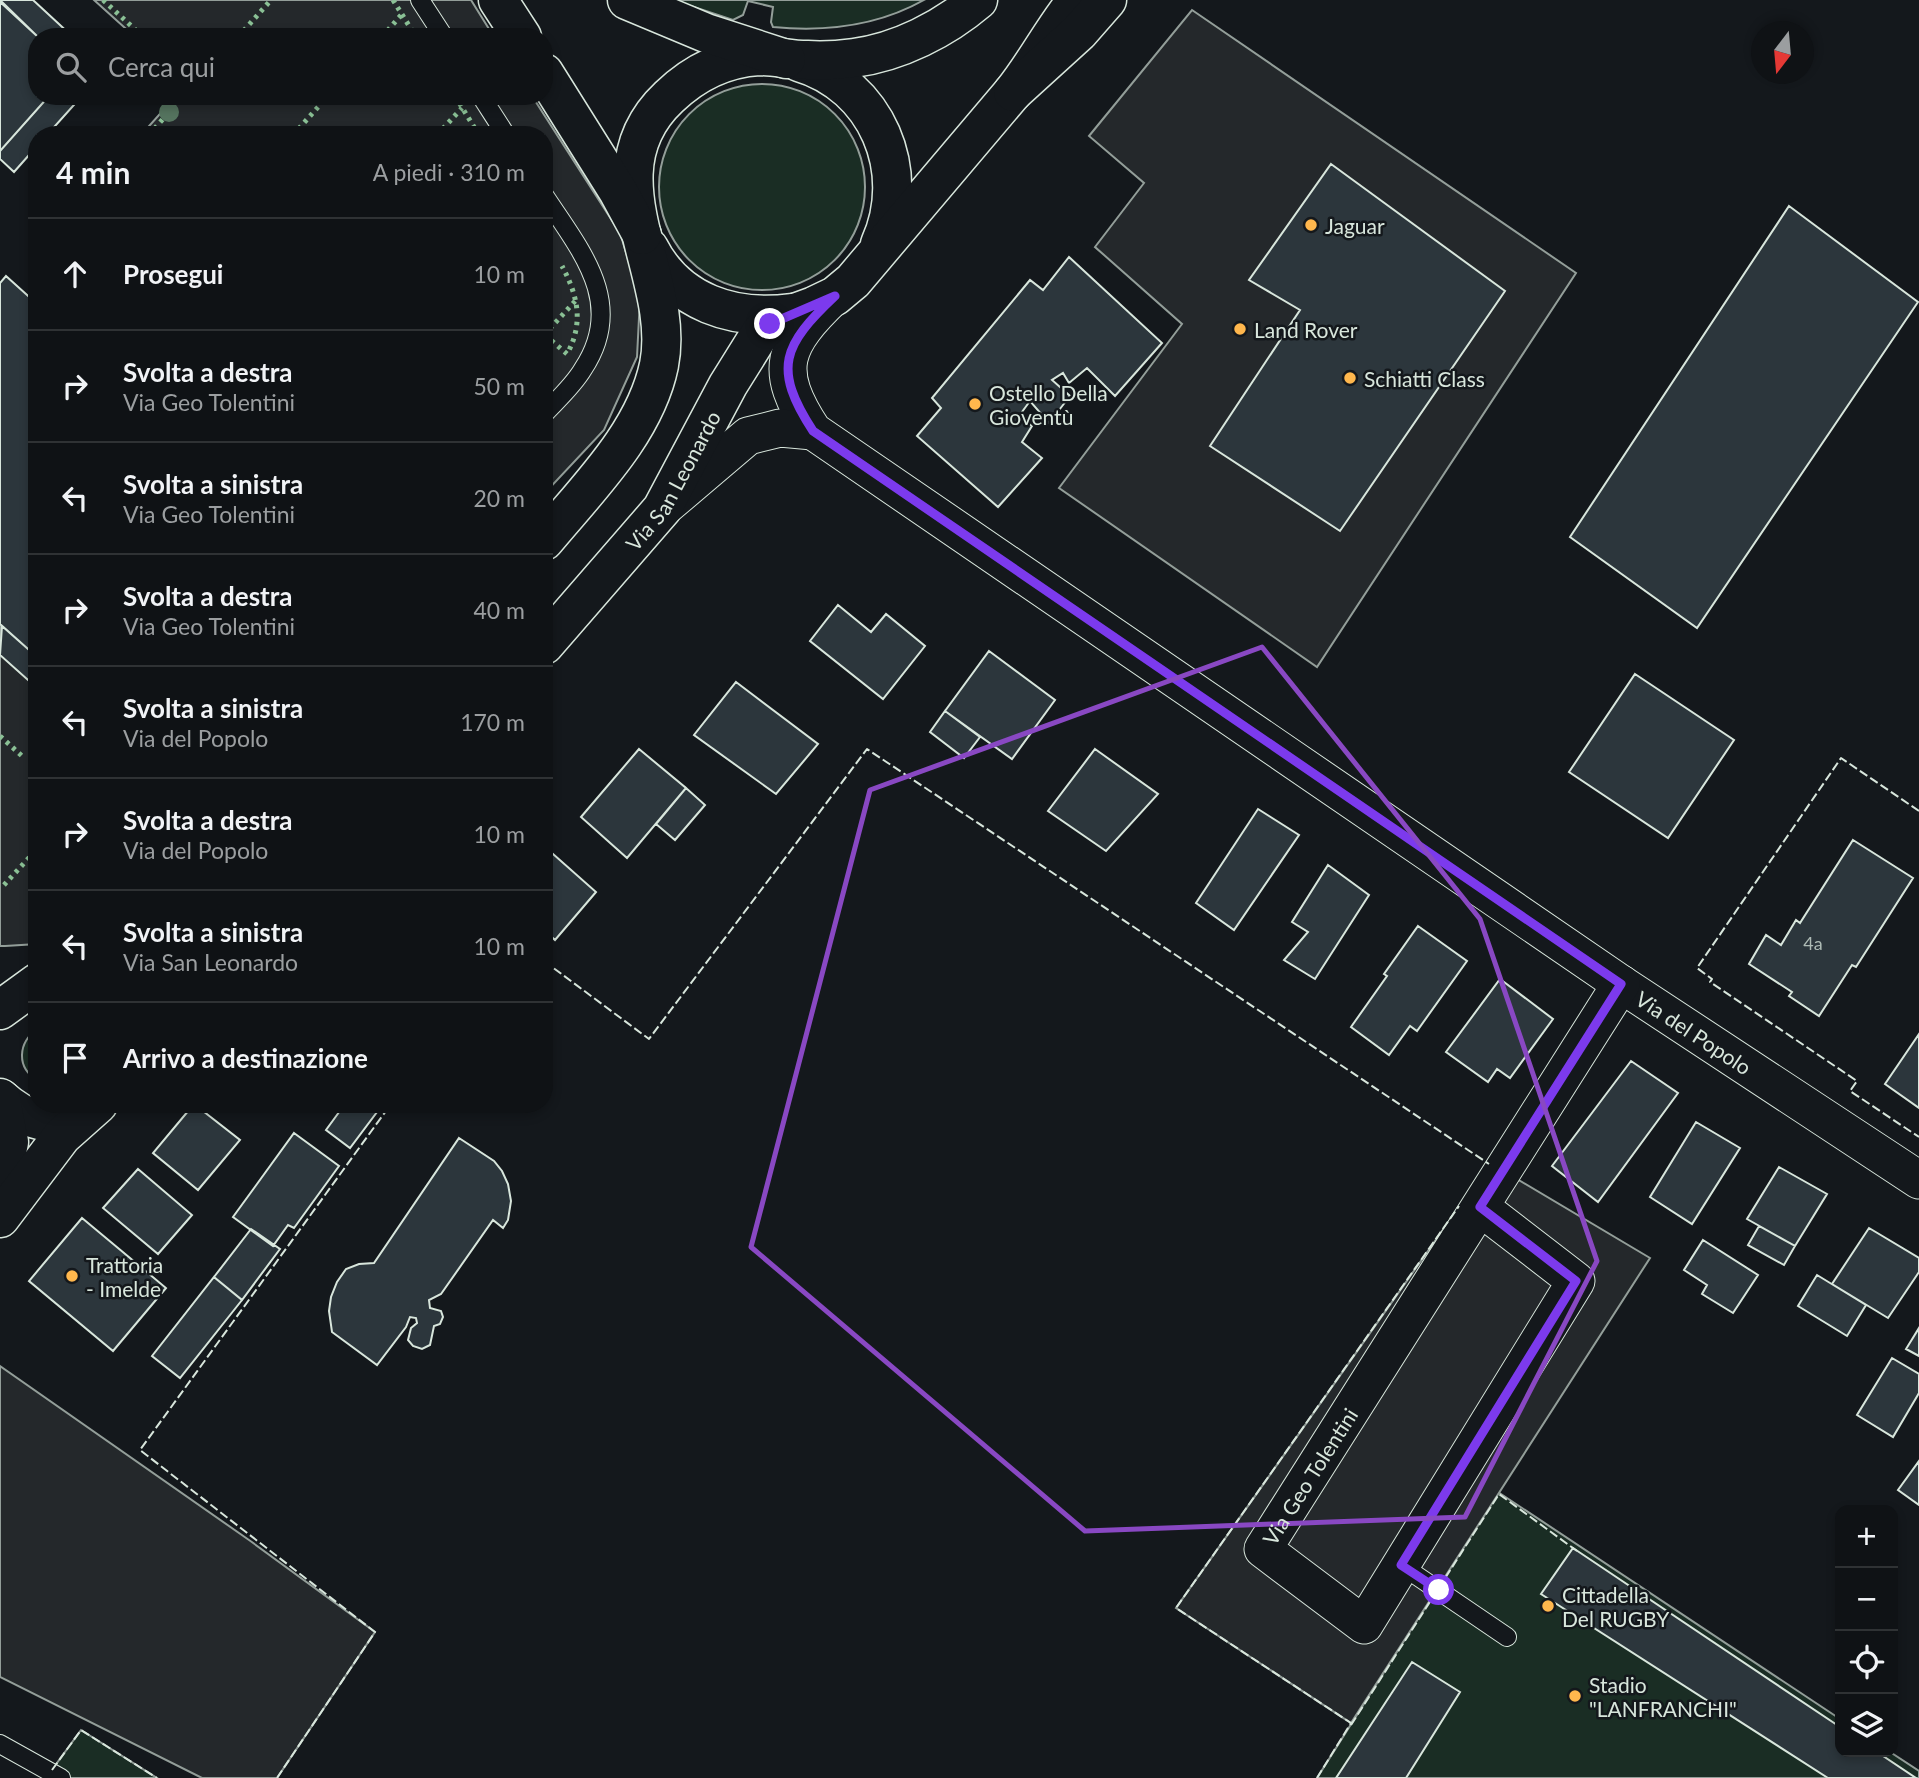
<!DOCTYPE html>
<html lang="it">
<head>
<meta charset="utf-8">
<style>
	:root { --surface:#0f1215; --page:#181b1e; --text:#f1f3f6; --muted:#9b9ea0; --line:#2f3234 }
	body { margin:0; font-family:Lato,sans-serif; background:var(--page); color:var(--text) }
	.controls { position:absolute; right:21px; bottom:21px; display:grid; overflow:hidden; border-radius:14px; box-shadow:0 4px 10px #0003 }
	.controls button { width:63px; height:63px; display:grid; place-items:center; padding:0; border:0; border-bottom:2px solid var(--line); background:var(--surface); color:var(--text); font:35px sans-serif }
	.compass { position:absolute; left:1751px; top:21px; width:63px; height:63px; border-radius:50%; background:var(--surface); box-shadow:0 4px 10px #0003; rotate:196deg }
	.stop { position:absolute; width:21px; height:21px; margin:-16px; border:5px solid #7c3aed; border-radius:50%; background:#fff }
	.stop.end { background:#7c3aed; border-color:#fff; box-shadow:0 2px 7px #0008 }
	.list { margin:0; padding:0; list-style:none }
	h2 { display:flex; justify-content:space-between; align-items:center; height:91px; margin:0; padding:0 28px; font-size:30px }
	h2 small { font-size:23px; font-weight:400; color:var(--muted) }
	.list li { display:grid; grid-template-columns:46px 1fr auto; gap:21px; align-items:center; box-sizing:border-box; height:112px; padding:0 28px; border-top:2px solid var(--line) }
	.list b { display:block; font-size:26px; white-space:nowrap }
	.list p { margin:0; font-size:23px; white-space:nowrap; color:var(--muted) }
	.list em { font-size:23px; font-style:normal; color:var(--muted) }
	.icon { flex:none; width:38px; height:38px; fill:none; stroke:currentColor; stroke-width:2; stroke-linecap:round; stroke-linejoin:round }
	.map { position:relative; flex:none; width:1919px; height:1778px; overflow:hidden }
	.search { position:absolute; background:var(--surface); box-shadow:0 4px 10px #0003; left:28px; top:28px; width:525px; height:77px; display:flex; align-items:center; gap:18px; box-sizing:border-box; padding:0 24px; border-radius:28px; color:var(--muted); font-size:26px }
	.panel { position:absolute; background:var(--surface); box-shadow:0 4px 10px #0003; left:28px; top:126px; width:525px; height:987px; border-radius:28px }
	.map>svg:first-child { display:block }
	.green { fill:#1a2d24; stroke:#939e99; stroke-width:2 }
	.parking { fill:#24282b; stroke:#939e99; stroke-width:2 }
	.building { fill:#2c363c; stroke:#d8e6dc; stroke-width:2 }
	.lines { fill:none; stroke-linecap:round; stroke-linejoin:round }
	.lane-casing { stroke:#d8e6dc; stroke-width:20 }
	.street-casing { stroke:#d8e6dc; stroke-width:39 }
	.secondary-casing { stroke:#d8e6dc; stroke-width:41 }
	.highway-casing { stroke:#d8e6dc; stroke-width:41 }
	.lane { stroke:#14181c; stroke-width:18 }
	.street { stroke:#14181c; stroke-width:37 }
	.secondary { stroke:#14181c; stroke-width:38 }
	.highway { stroke:#14181c; stroke-width:38 }
	.hedge { stroke:#8ac095; stroke-width:5; stroke-dasharray:3.5 5; stroke-linecap:butt }
	.fence { stroke:#d8e6dc; stroke-width:2; stroke-dasharray:9 3.5; stroke-linecap:butt }
	.tree { fill:#55745f }
	.route { stroke:#7c3aed; stroke-width:9 }
	.marked { fill:none; stroke:#8948c3; stroke-width:5; stroke-linejoin:round }
	.poi-dot { fill:#ffb74d; stroke:#14181c; stroke-width:2.5 }
	.labels { text-anchor:middle; dominant-baseline:central; stroke-width:5; stroke-linejoin:round; paint-order:stroke }
	.number-label { font-size:18px; fill:#adbab4 }
	.poi-label { font-size:21px; fill:#d8e6dc; stroke:#14181c; text-anchor:start }
	.street-label { font-size:21px; fill:#d8e6dc; stroke:#14181c }
</style>
</head>
<body>
<div class="map">
<svg width="1919" height="1778" viewBox="0 0 1919 1778">
	<rect width="100%" height="100%" fill="#14181c"/>
	<path class="green" d="M673 0H924C878 26 825 32 773 27L771 22 773 7 748 1 743 15 733 20Z
		M659 187a103 103 0 1 1 206 0a103 103 0 1 1-206 0Z
		M37 1029V1080C16 1067 18 1043 37 1029Z
		M1498 1492 1840 1719V1752H1890L1919 1771V1778H1317Z
		M81 1730 157 1778H46Z"/>
	<path class="parking" d="M94 0H471L494 37H135Z
		M1192 10 1576 273 1317 667 1059 488 1182 324 1095 247 1144 183 1089 136Z
		M176 96H532L620 233 640 298 637 357 604 430 544 494V135H141Z
		M0 624 37 657V944L5 946H0Z
		M1490 1163 1650 1258 1351 1723 1176 1608Z
		M0 1366 249 1540 375 1632 277 1778H202L0 1677Z"/>
	<path class="building" d="M0 0H33L73 37H38Z
		M0 2 38 37 37 96H49L0 151Z
		M49 96H82L47 135H37V146L14 172 0 159V151Z
		M1331 164 1505 291 1340 531 1210 446 1300 310 1249 280Z
		M1789 206 1918 302 1697 628 1570 537Z
		M1069 257 1162 343 1115 396 1087 368 1069 383 1063 373 1052 380 1070 396 1049 423 1030 401 1019 416 1032 426 1022 442 1042 458 998 507 917 436 941 408 932 398 1030 280 1043 290Z
		M6 276 37 304V319L31 325 37 330V657L0 624V283Z
		M838 605 871 632 886 614 925 646 883 699 810 641Z
		M2 626 37 657V688L0 655Z
		M989 651 1055 700 1012 759 945 711Z
		M1635 674 1734 740 1668 838 1569 772Z
		M736 682 818 744 776 794 694 735Z
		M945 711 980 737 964 758 930 732Z
		M639 749 686 788 627 858 581 817Z
		M1095 749 1158 794 1106 851 1048 811Z
		M686 788 705 805 675 840 656 824Z
		M1258 809 1299 835 1234 930 1196 903Z
		M1853 840 1913 878 1856 967 1852 965 1819 1016 1789 996 1792 992 1749 964 1766 935 1781 945 1796 920 1800 923Z
		M544 846 596 892 555 940 544 930Z
		M1328 865 1369 895 1315 979 1284 960 1308 932 1292 922Z
		M1418 926 1467 961 1417 1031 1410 1026 1389 1055 1351 1027 1387 976 1384 974Z
		M1500 979 1553 1019 1510 1078 1497 1069 1488 1082 1446 1052Z
		M1919 1034V1108L1885 1084Z
		M1631 1061 1678 1093 1598 1202 1552 1166Z
		M194 1104 240 1140 198 1190 153 1153Z
		M345 1104H383L350 1148 326 1130Z
		M1696 1122 1740 1148 1692 1224 1650 1197Z
		M294 1133 339 1166 294 1228 288 1225 273 1246 233 1217Z
		M459 1138 494 1161 502 1171 508 1184 511 1201 508 1220 503 1228 493 1220 441 1294 429 1300 430 1308 441 1311 443 1317 440 1324 434 1326 430 1345 422 1349 413 1346 408 1340 411 1328 417 1323 416 1318 410 1317 406 1327 377 1365 332 1332 329 1311 331 1297 337 1282 346 1269 359 1264 374 1263Z
		M1779 1167 1827 1194 1795 1246 1747 1219Z
		M138 1169 192 1215 158 1254 103 1208Z
		M82 1218 166 1288 113 1351 29 1281Z
		M1759 1226 1795 1246 1784 1265 1748 1245Z
		M1869 1228 1919 1258V1272L1888 1318 1832 1284Z
		M251 1229 280 1249 242 1300 214 1277Z
		M1703 1240 1758 1275 1733 1313 1702 1294 1707 1285 1684 1270Z
		M1817 1275 1866 1305 1847 1336 1798 1306Z
		M214 1277 242 1300 180 1378 152 1356Z
		M1919 1328V1356L1906 1349Z
		M1892 1358 1919 1374V1393L1893 1437 1857 1415Z
		M1919 1461V1505L1898 1490Z
		M1573 1548 1840 1727V1752H1877L1916 1778H1828L1541 1594Z
		M1412 1662 1460 1692 1406 1778H1336Z"/>
	<g class="lines">
		<g class="lane-casing">
			<path id="lane" d="M420 0 444 37
				M481 96 506 135
				M544 195C580 250 627 303 583 369 573 386 557 400 544 414
				M1401 1565 1507 1637
				M0 1744 61 1778"/>
		</g>
		<g class="street-casing">
			<g id="street">
				<path id="s1" d="M834 296C783 345 772 369 813 431L1621 984 1919 1180"/>
				<path d="M662 509 748 436 780 428 813 431"/>
				<path id="s2" d="M1480 1207 1576 1281 1364 1625 1263 1549 1621 984"/>
			</g>
		</g>
		<g class="secondary-casing">
			<g id="secondary">
				<path d="M799 62C877 85 913 171 880 244"/>
				<path d="M649 248C677 303 734 321 792 313"/>
				<path d="M544 541C587 489 645 433 659 365 677 275 586 175 669 97 694 73 724 58 759 56 775 56 791 60 807 60 822 61 839 60 854 58 899 52 944 29 978 0"/>
				<path id="s3" d="M544 645 662 509 728 385 761 332 770 324 781 318 814 306 835 296 853 281 1013 92C1037 62 1053 29 1077 0"/>
				<path d="M0 1010 37 983"/>
				<path d="M0 1098C28 1123 49 1126 84 1115"/>
				<path d="M0 1187 9 1142 1 1099"/>
				<path d="M0 1218 62 1136 98 1104"/>
			</g>
		</g>
		<g class="highway-casing">
			<path id="highway" d="M498 0 522 37
				M627 0 706 33 786 59
				M544 73 618 191 642 235
				M1013 92 1079 32 1107 0"/>
		</g>
		<use href="#lane" class="lane"/>
		<use href="#street" class="street"/>
		<use href="#secondary" class="secondary"/>
		<use href="#highway" class="highway"/>
		<path class="hedge" d="M103 0 139 33
			M393 0 416 37
			M238 37 271 0
			M382 37 402 14
			M455 96 479 135
			M149 135 183 96
			M293 135 328 96
			M437 135 462 108
			M544 335 577 299
			M545 335 567 354C584 323 578 296 562 266
			M0 736 22 756
			M4 885 37 849"/>
		<path class="fence" d="M1919 811 1841 758 1697 968 1712 979 1710 982 1857 1081 1850 1091 1919 1137
			M544 961 649 1039 867 749 1489 1164
			M1351 1725 1499 1494 1577 1551
			M52 1770 81 1730 157 1778
			M277 1778 375 1632 140 1450 391 1104
			M1317 1778 1351 1723 1176 1608 1459 1206"/>
	</g>
	<circle class="tree" cx="169" cy="112" r="10"/>
	<g class="lines">
		<path class="route" d="M770 324 835 296C783 345 772 368 813 431L1621 984 1480 1207 1576 1281 1401 1565 1439 1590"/>
	</g>
	<path class="marked" d="M1262 647 1480 919 1597 1261 1465 1517 1085 1531 751 1247 870 790Z"/>
	<g class="poi-dot">
		<circle cx="1311" cy="225" r="7"/>
		<circle cx="1240" cy="329" r="7"/>
		<circle cx="1350" cy="378" r="7"/>
		<circle cx="975" cy="404" r="7"/>
		<circle cx="72" cy="1276" r="7"/>
		<circle cx="1548" cy="1606" r="7"/>
		<circle cx="1575" cy="1696" r="7"/>
	</g>
	<g class="labels">
		<g class="number-label">
			<text x="1813" y="943">4a</text>
		</g>
		<g class="poi-label">
			<text x="1325" y="225">Jaguar</text>
			<text x="1254" y="329">Land Rover</text>
			<text x="1364" y="378">Schiatti Class</text>
			<text x="989" y="392">Ostello Della<tspan x="989" dy="24">Gioventù</tspan></text>
			<text x="86" y="1264">Trattoria<tspan x="86" dy="24">- Imelde</tspan></text>
			<text x="1562" y="1594">Cittadella<tspan x="1562" dy="24">Del RUGBY</tspan></text>
			<text x="1589" y="1684">Stadio<tspan x="1589" dy="24">"LANFRANCHI"</tspan></text>
		</g>
		<g class="street-label">
			<text stroke="none"><textPath href="#s3" startOffset="210">Via San Leonardo</textPath></text>
			<text stroke="none"><textPath href="#s1" startOffset="1223">Via del Popolo</textPath></text>
			<text stroke="none"><textPath href="#s2" startOffset="738">Via Geo Tolentini</textPath></text>
		</g>
	</g>
</svg>
<div class="controls">
<button>+</button>
<button>−</button>
<button><svg class="icon" aria-label="locate" viewBox="0 0 24 24"><circle cx="12" cy="12" r="6"/><path d="M12 2v4M12 18v4M2 12h4M18 12h4"/></svg></button>
<button><svg class="icon" aria-label="layers" viewBox="0 0 24 24"><path d="M12 4l9 5-9 5-9-5zM3 14l9 5 9-5"/></svg></button>
</div>
<svg class="compass" viewBox="-18 -18 36 36"><path d="M0-13l5 13h-10z" fill="#e53935"/><path d="M0 13l5-13h-10z" fill="#9b9ea0"/></svg>
<div class="stop" style="left:1439px;top:1590px"></div>
<div class="stop end" style="left:770px;top:324px"></div>
<div class="search"><svg class="icon" aria-label="search" viewBox="0 0 24 24"><circle cx="10" cy="10" r="6"/><path d="M15 15l6 6"/></svg>Cerca qui</div>
<section class="panel">
<h2>4 min<small>A piedi · 310 m</small></h2>
<ul class="list">
<li><svg class="icon" aria-label="ahead" viewBox="0 0 24 24"><path d="M12 20V5M6 11l6-6 6 6"/></svg><div><b>Prosegui</b></div><em>10 m</em></li>
<li><svg class="icon" aria-label="right" viewBox="0 0 24 24"><path d="M7 20v-9h11M14 6l5 5-5 5"/></svg><div><b>Svolta a destra</b><p>Via Geo Tolentini</p></div><em>50 m</em></li>
<li><svg class="icon" aria-label="left" viewBox="0 0 24 24"><path d="M17 20v-9H6M10 6l-5 5 5 5"/></svg><div><b>Svolta a sinistra</b><p>Via Geo Tolentini</p></div><em>20 m</em></li>
<li><svg class="icon" aria-label="right" viewBox="0 0 24 24"><path d="M7 20v-9h11M14 6l5 5-5 5"/></svg><div><b>Svolta a destra</b><p>Via Geo Tolentini</p></div><em>40 m</em></li>
<li><svg class="icon" aria-label="left" viewBox="0 0 24 24"><path d="M17 20v-9H6M10 6l-5 5 5 5"/></svg><div><b>Svolta a sinistra</b><p>Via del Popolo</p></div><em>170 m</em></li>
<li><svg class="icon" aria-label="right" viewBox="0 0 24 24"><path d="M7 20v-9h11M14 6l5 5-5 5"/></svg><div><b>Svolta a destra</b><p>Via del Popolo</p></div><em>10 m</em></li>
<li><svg class="icon" aria-label="left" viewBox="0 0 24 24"><path d="M17 20v-9H6M10 6l-5 5 5 5"/></svg><div><b>Svolta a sinistra</b><p>Via San Leonardo</p></div><em>10 m</em></li>
<li><svg class="icon" aria-label="arrive" viewBox="0 0 24 24"><path d="M6 21V4h12l-3 4 3 4H6"/></svg><div><b>Arrivo a destinazione</b></div></li>
</ul>
</section>
</div>
</body>
</html>
